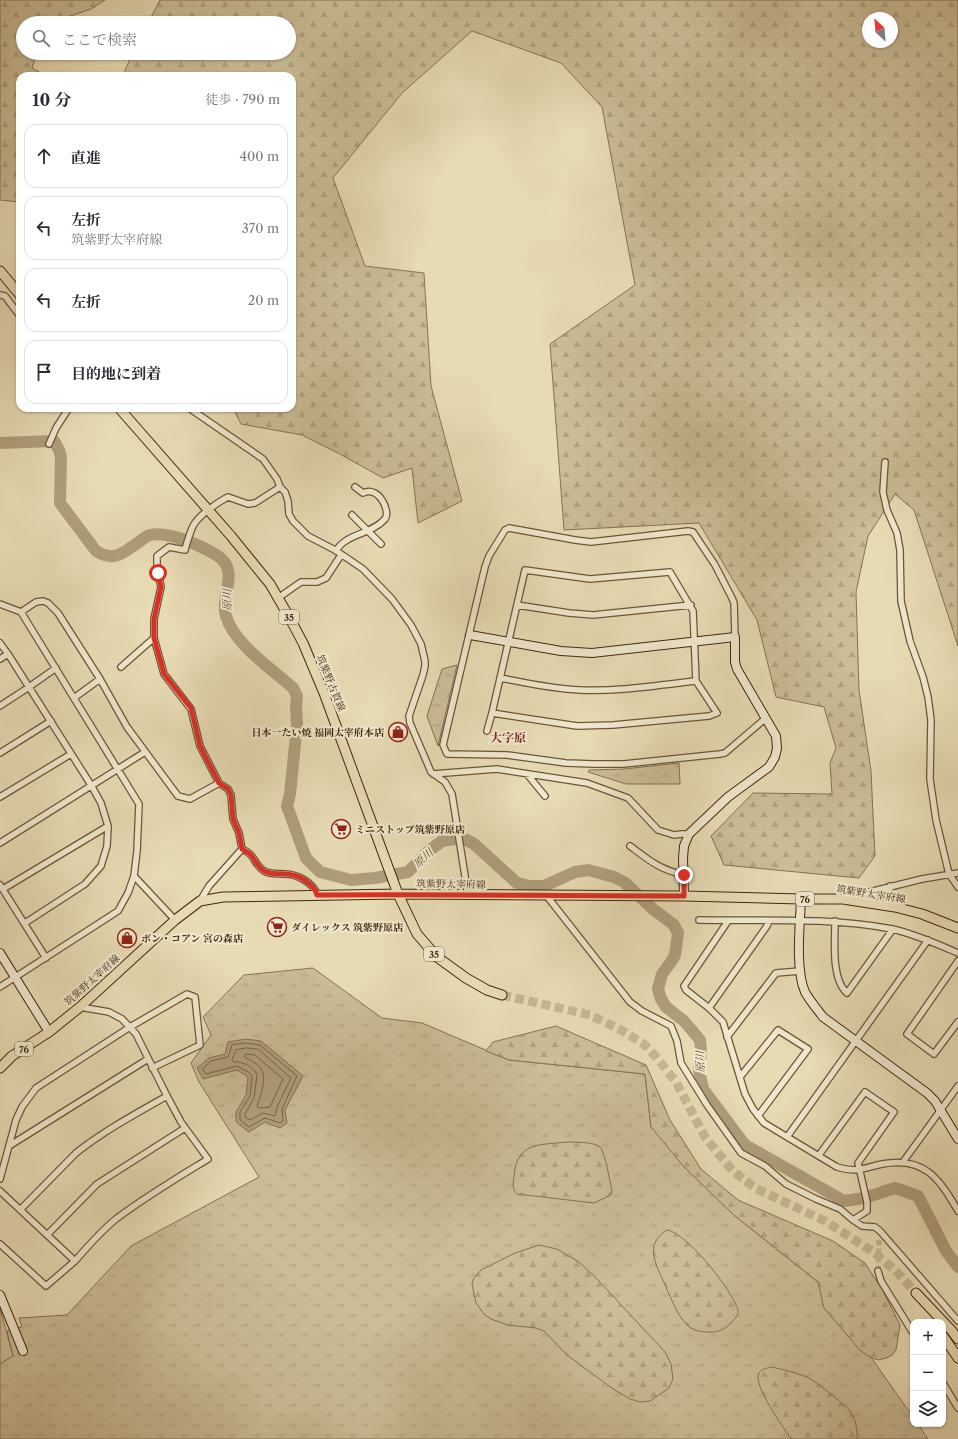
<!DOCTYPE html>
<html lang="ja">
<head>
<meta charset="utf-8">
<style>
	:root { --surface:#fff; --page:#f7f7f7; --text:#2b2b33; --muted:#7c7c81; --line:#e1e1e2 }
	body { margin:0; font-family:"Libre Caslon Text","Noto Serif JP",serif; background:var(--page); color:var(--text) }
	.controls { position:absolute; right:12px; bottom:12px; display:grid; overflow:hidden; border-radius:8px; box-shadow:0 1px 3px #0004 }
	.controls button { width:36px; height:36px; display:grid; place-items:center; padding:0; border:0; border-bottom:1px solid var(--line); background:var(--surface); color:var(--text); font:20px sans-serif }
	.compass { position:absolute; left:862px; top:12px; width:36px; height:36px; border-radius:50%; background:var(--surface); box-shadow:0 1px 3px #0004; rotate:334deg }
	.stop { position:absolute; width:12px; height:12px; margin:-9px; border:3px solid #d93025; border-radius:50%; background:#fff }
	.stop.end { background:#d93025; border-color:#fff; box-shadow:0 1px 4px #0008 }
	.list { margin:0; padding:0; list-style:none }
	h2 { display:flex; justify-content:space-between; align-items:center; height:52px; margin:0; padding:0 16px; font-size:17px }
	h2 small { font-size:13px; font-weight:400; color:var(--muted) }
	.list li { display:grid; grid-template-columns:26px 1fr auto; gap:12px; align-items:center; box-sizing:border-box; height:64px; margin:0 8px 8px; padding:0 8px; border:1px solid var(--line); border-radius:12px }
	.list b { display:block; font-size:15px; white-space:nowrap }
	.list p { margin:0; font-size:13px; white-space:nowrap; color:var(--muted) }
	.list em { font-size:13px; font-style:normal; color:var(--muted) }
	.icon { flex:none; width:22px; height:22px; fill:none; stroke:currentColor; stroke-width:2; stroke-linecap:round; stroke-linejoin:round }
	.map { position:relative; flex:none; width:958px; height:1439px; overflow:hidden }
	.search { position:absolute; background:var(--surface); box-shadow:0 1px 3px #0004; left:16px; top:16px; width:280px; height:44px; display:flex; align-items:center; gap:10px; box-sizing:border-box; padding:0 14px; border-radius:22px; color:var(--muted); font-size:15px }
	.panel { position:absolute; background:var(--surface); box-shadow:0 1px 3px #0004; left:16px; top:72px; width:280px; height:340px; border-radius:12px }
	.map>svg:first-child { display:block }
	.grass { fill:url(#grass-tufts); stroke:#877251 }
	.forest { fill:url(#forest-firs); stroke:#877251; fill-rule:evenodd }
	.pitch { fill:#cbbd97; stroke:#877251 }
	.water { fill:#af9e7b; stroke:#846f4e }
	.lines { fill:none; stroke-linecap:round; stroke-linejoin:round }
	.shore { stroke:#796343; stroke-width:1 }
	.river { stroke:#af9e7b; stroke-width:12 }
	.street-tunnel { stroke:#c6b792; stroke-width:5.5; stroke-dasharray:5.5 3; stroke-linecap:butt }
	.primary-tunnel { stroke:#c6b792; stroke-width:9; stroke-dasharray:9 4.5; stroke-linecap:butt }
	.street-casing { stroke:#6c5535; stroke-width:8 }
	.secondary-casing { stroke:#43280b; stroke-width:10 }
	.primary-casing { stroke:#43280b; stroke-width:11 }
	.street { stroke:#efe8ce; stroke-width:5.5 }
	.secondary { stroke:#efe8ce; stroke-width:8 }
	.primary { stroke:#e7dbb4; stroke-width:9 }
	.route { stroke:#d93025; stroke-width:5 }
	.labels { text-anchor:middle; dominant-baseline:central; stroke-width:4; stroke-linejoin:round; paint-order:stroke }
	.shield { fill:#efe8ce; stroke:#776246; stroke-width:1 }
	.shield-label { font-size:9px; font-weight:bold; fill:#43280b }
	.street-label { font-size:10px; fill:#43280b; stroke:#efe8ce }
	.poi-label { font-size:10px; font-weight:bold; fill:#43280b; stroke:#efe8ce; text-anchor:start }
	.water-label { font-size:11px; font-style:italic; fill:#634b2d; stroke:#efe8ce }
	.quarter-label { font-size:12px; font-weight:bold; fill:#7a1f14; stroke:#efe8ce }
</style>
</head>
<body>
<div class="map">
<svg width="958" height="1439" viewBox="0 0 958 1439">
	<defs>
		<pattern id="grass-tufts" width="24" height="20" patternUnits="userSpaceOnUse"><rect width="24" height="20" fill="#cbbd97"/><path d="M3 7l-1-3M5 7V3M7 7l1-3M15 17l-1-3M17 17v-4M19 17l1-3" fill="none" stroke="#b0a281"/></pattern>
		<pattern id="forest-firs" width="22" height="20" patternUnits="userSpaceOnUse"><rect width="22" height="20" fill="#cbbd97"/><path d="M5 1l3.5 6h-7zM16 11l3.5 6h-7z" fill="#b0a281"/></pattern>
	</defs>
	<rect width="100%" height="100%" fill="#e7dbb4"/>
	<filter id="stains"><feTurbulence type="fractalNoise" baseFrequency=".005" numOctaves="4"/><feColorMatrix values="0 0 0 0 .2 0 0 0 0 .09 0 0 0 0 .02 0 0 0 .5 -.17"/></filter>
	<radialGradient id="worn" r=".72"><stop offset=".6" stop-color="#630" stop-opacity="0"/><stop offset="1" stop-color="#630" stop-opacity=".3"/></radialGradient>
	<path class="grass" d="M457 665 438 746 427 716 442 669Z
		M679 763 680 784H626L588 772 589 770 624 769Z
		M313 968 382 1018 422 1023 509 1060 645 1074 651 1127 735 1216 818 1282 913 1417V1424H918L928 1439H0V1364L13 1356 7 1331 22 1327 19 1318 67 1315 131 1246 259 1177 199 1082 191 1063 211 1035 203 1017 244 975Z"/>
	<path class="forest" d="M0 0H105L91 9 50 23H23V53H37L32 68 46 76H20V202L0 200Z
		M160 0H958V646L914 510 895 494 868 536 856 592 859 690 871 771 875 856 859 878 724 865 711 836 753 793 832 794 830 763 836 748 824 707 776 697 757 620 699 523 564 530 550 344 635 285 602 107 561 63 472 31 402 93 333 178 365 266 424 273 431 386 462 501 418 523 412 468 383 478 338 453 302 435 241 424 233 408H292V76H125V70L133 53H289V23H148ZM868 18H892V42H868Z
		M556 1026 646 1065 670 1120 701 1169 738 1200 833 1241 865 1263 883 1291 900 1325 896 1350 892 1355 886 1358 878 1360 870 1357 860 1350 824 1308 818 1282 735 1216 684 1167 651 1127 645 1074 509 1060 486 1051 493 1042Z
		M568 1142C575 1142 595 1142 600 1147 605 1152 610 1182 612 1191L611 1195 594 1203 517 1194C512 1190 513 1183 514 1177 516 1141 541 1145 568 1142Z
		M667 1230C687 1233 728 1286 736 1305 738 1308 738 1311 738 1314 731 1325 722 1333 709 1332 702 1332 696 1331 691 1328 680 1322 671 1298 666 1287 661 1275 651 1259 654 1246 656 1239 661 1233 667 1230Z
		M539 1245 557 1249 579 1262 598 1280 665 1352 671 1364 673 1379 669 1388 650 1401 640 1402 630 1399 613 1389 567 1355 544 1331 536 1328 508 1325 491 1319 484 1314 476 1303 472 1284 474 1278 481 1270 515 1253Z
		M771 1367C783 1369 796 1373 807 1377 815 1381 843 1403 849 1410 855 1417 858 1430 857 1439H793L790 1437C783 1427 752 1384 759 1373 762 1369 767 1368 771 1367Z"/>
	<path class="pitch" d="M0 1308 13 1356 0 1364Z"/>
	<path class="water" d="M246 1039 261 1041 303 1076 285 1110 287 1123 280 1128 265 1122 249 1132 236 1122V1112L246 1095 248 1077 237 1070 203 1079 197 1068 209 1058 225 1054 228 1042Z"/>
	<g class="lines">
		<path class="shore" d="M246 1043 260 1045 297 1076 282 1109 283 1121 280 1123 265 1118 249 1127 240 1120V1112L250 1096 252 1077 250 1073 237 1066 206 1074 203 1070V1068L211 1061 228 1057 232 1045Z
			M247 1048 258 1049 291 1078 277 1107 275 1116 263 1113 250 1120 245 1117V1114L254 1098 257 1075C254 1067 242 1061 234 1062L232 1060 236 1050Z
			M246 1054 255 1055 283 1079 270 1107 259 1108 257 1107C260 1096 269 1076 259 1066 255 1062 249 1060 245 1057Z"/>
		<path class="river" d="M0 443 54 441 59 450 61 457 60 503 96 551C115 563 124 552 139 542 142 540 146 536 150 535 169 531 202 546 218 556 240 571 220 596 226 616 234 644 272 669 293 688L297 696 296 707 297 725 290 794 287 806 306 858 320 872 351 880 375 878 408 872 430 850 442 841 454 839 467 840 474 844 517 883 530 886H544L575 872 588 870 614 877 624 882 653 909 674 925 678 933 676 948 675 955 671 962 662 974 658 989 661 999 666 1007 684 1021 700 1040 701 1051 699 1070 703 1089 745 1145 844 1201 864 1198 895 1188 918 1196 946 1251 958 1267"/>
		<path class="street-tunnel" d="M878 1271 879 1239"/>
		<path class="primary-tunnel" d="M502 995 590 1015 623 1031 644 1044 657 1058 676 1082 705 1137 732 1170 755 1188 825 1221 872 1251 896 1271 916 1293"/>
		<g class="street-casing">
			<path id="street" d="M0 295 5 296 20 316
				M189 408 263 459 277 479 280 487 285 492 288 501 289 514 293 521 308 536 335 550 363 569 392 599 411 625 421 644 425 661V666L423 675 409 716 410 723 431 772 445 782 452 794 468 895
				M49 444 56 428 69 408
				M885 462 883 492 887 510 897 533 900 550 901 601 910 641 923 677 928 697 931 720 930 779 936 820 949 874 958 887
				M352 515 381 544
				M336 551C346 533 371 535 385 519 391 512 379 485 363 493L355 487
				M525 570 590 579 670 572 693 611 696 681 717 713 709 716 613 725 577 726 492 713Z
				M278 598 301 582H317L326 578 341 555
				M0 604 21 612 139 804 137 851 134 876 128 893 118 911 0 987
				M517 605 569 613 593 615 691 605
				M21 612 36 602 43 601 48 603 58 613 100 679 127 727 178 796 190 799 219 783
				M735 637 734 603 732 598 715 565 693 532 688 531 591 542 575 540 509 528 505 530 489 556 485 567 443 745 447 754 507 755 566 763 593 764H624L720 754 725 753 766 718
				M0 643 8 654 91 785 101 803 108 826 107 846 101 866 85 884 25 923
				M0 659 8 654
				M121 667 154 638
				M501 678C526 683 553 689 580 690 618 692 658 685 696 681
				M74 698 100 679
				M0 706 29 687 56 668
				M487 731 492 713
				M0 753 51 721
				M433 774 497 769 587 783 628 798 658 830 674 835 682 834H689
				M527 774 545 796
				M0 797 71 754
				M0 843 145 752
				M630 846C650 861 659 869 684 875
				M242 849C245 851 248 852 250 854 255 859 257 867 264 871 271 875 278 873 285 874 297 874 314 883 317 895
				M134 876 175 920
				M0 885 46 958
				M3 889 108 826
				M546 895 630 1002 642 1011 671 1026 677 1041 681 1063 707 1105 741 1153 765 1166 786 1184 816 1199 840 1209 853 1220 862 1226 875 1227 880 1231 958 1321
				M845 898 922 879 958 873
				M200 901 209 886 242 849 239 833 233 819 231 795 228 789 219 783 200 746 191 709 164 674 154 638V619L161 587 157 567V556L169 547 185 550C186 545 191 530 193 526 198 516 218 502 228 497L248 504 255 503 280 487
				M890 906 888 899 890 886
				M699 920C763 921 828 917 892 929 915 934 937 944 958 953
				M728 921 684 986 686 990 709 1008 723 1022 745 1094 753 1109 764 1123 837 1167C858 1173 863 1168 882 1164 924 1156 939 1178 958 1211
				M835 921C835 941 831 979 847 993L893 929
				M958 961 907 1034 934 1054 958 1022
				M709 1008 767 926 769 921
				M727 1037 776 973 800 971
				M740 1077 778 1030 808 1049 758 1116
				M787 1137 928 940
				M9 1146 148 1059
				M819 1155 865 1092 894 1112 858 1163 867 1202V1211L853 1220
				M903 1162 958 1086
				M0 1179 16 1120 22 1107 36 1088 130 1027 187 994 195 997 200 1045 152 1068
				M0 1191 75 1261C88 1246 101 1231 116 1219 145 1197 177 1178 208 1159L181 1122 167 1096 136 1034 122 1019 109 1012 80 1007
				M20 1210 76 1153C104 1131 135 1114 167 1096
				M48 1234 97 1184 185 1128
				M0 1244 46 1286 75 1261
				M878 1271 881 1281 913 1333
				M943 1383 958 1408"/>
		</g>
		<g class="secondary-casing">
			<path id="secondary" d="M470 635 561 651 592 653 735 637V662L737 669 776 736 777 748 775 757 769 767 728 797 689 834 684 846 683 858 684 896
				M801 899C800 925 795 969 805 992 810 1001 817 1009 823 1017L927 1093 935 1101 958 1139
				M0 953 49 1032
				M0 1295 23 1351"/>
		</g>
		<g class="primary-casing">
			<path id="primary" d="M0 271 20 295
				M119 408 231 536 270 584 288 615 303 643 324 693 398 894 417 934 437 957 466 978 487 990 502 995
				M0 1068 12 1056 49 1032 80 1007 175 920 200 901 223 897 398 894 684 896 801 899H843L895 907 922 914 958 928
				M916 1293 952 1331 958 1339
				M943 1336 958 1358"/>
		</g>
		<use href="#street" class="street"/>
		<use href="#secondary" class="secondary"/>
		<use href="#primary" class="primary"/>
	</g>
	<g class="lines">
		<path class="route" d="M158 573 161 587 154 619V638L164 674 191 708 200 746 219 783 228 789 231 795 233 819 239 833 242 849C244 851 248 852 250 854 255 859 257 867 264 871 271 875 278 873 285 874 297 874 314 883 317 895 439 894 561 896 684 896V875"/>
	</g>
	<defs>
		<g id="shop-ring" transform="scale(1)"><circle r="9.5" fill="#efe8ce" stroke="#8f2418" stroke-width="1.5"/><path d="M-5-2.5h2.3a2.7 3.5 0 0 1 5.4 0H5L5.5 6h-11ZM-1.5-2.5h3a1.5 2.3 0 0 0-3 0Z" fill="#8f2418"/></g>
		<g id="supermarket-ring" transform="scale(1)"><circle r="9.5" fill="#efe8ce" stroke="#8f2418" stroke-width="1.5"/><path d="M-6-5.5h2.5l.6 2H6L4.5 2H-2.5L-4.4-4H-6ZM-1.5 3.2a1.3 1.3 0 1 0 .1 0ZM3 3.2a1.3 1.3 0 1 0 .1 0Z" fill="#8f2418"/></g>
	</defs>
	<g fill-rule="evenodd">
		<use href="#shop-ring" x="398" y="732"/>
		<use href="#supermarket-ring" x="341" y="829"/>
		<use href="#supermarket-ring" x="277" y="927"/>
		<use href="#shop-ring" x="127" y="938"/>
	</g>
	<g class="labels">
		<g class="shield">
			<rect x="279" y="610" width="20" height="14" rx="3"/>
			<rect x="796" y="892" width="18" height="14" rx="3"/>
			<rect x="424" y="947" width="20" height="14" rx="3"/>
			<rect x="15" y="1042" width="18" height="14" rx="3"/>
		</g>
		<g class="shield-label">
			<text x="289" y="617">35</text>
			<text x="805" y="899">76</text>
			<text x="434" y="954">35</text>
			<text x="24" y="1049">76</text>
		</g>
		<g class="street-label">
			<text transform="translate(331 683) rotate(68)">筑紫野古賀線</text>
			<text transform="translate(451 884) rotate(1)">筑紫野太宰府線</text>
			<text transform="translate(871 894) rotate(9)">筑紫野太宰府線</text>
			<text transform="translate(92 980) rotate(-42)">筑紫野太宰府線</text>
		</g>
		<g class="poi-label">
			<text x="384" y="732" text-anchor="end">日本一たい焼 福岡太宰府本店</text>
			<text x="355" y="829">ミニストップ筑紫野原店</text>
			<text x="291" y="927">ダイレックス 筑紫野原店</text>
			<text x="141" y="938">ボン・コアン 宮の森店</text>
		</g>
		<g class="water-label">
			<text transform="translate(227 600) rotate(-90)">原川</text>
			<text transform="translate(423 858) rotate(-43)">原川</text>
			<text transform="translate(700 1062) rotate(-91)">原川</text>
		</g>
		<g class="quarter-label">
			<text x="508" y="737">大字原</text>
		</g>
	</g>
	<rect width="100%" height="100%" filter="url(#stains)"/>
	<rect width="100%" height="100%" fill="url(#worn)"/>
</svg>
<div class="controls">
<button>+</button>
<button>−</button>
<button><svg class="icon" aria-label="layers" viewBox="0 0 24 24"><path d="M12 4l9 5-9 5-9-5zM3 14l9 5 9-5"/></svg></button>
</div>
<svg class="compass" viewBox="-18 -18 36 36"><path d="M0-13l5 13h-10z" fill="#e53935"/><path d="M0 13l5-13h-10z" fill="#7c7c81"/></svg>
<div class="stop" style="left:158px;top:573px"></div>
<div class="stop end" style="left:684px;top:875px"></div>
<div class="search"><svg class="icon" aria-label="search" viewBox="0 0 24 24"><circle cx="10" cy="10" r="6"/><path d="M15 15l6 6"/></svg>ここで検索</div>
<section class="panel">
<h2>10 分<small>徒歩 · 790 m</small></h2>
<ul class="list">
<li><svg class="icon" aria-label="ahead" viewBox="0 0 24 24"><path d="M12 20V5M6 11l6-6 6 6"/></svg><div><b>直進</b></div><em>400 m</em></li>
<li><svg class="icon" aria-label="left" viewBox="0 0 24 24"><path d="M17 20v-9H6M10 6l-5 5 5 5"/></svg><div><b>左折</b><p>筑紫野太宰府線</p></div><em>370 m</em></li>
<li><svg class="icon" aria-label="left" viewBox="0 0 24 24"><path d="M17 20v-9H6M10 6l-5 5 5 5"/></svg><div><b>左折</b></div><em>20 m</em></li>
<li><svg class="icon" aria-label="arrive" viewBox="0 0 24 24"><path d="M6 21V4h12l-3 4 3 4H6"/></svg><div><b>目的地に到着</b></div></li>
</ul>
</section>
</div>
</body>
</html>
